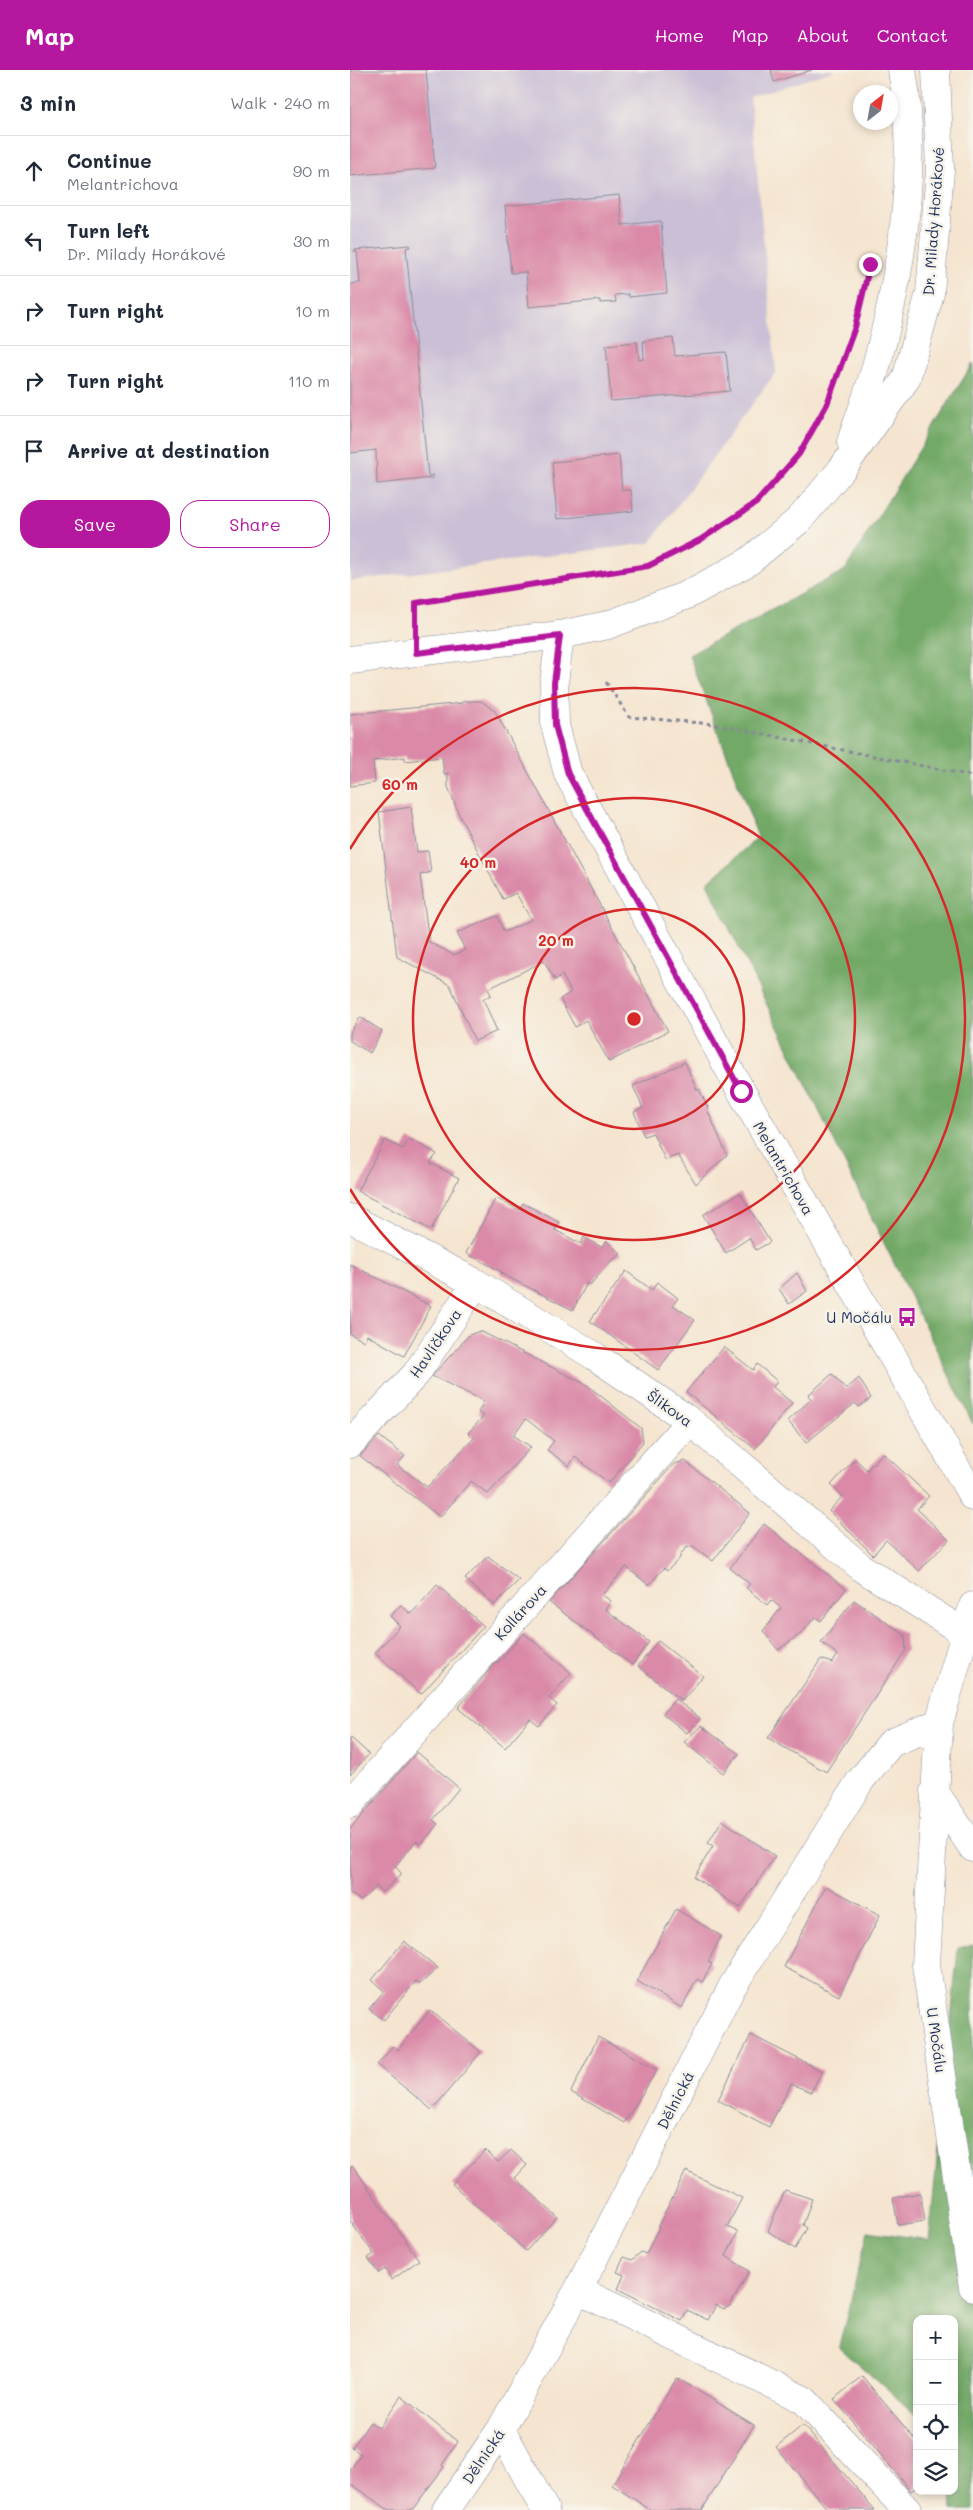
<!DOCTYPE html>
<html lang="en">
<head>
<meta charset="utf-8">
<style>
	:root { --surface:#fff; --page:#f2f2f3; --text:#1f2937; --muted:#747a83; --line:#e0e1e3; --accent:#b5179e }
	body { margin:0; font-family:Mali,sans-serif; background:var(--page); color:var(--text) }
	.controls { position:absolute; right:15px; bottom:15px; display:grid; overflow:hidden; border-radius:10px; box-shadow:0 2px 8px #0003 }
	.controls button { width:45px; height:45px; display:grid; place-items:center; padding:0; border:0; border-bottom:1px solid var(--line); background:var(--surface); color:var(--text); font:25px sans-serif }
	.compass { position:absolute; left:503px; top:15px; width:45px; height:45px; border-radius:50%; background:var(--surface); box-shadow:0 2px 8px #0003; rotate:31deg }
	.stop { position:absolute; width:15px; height:15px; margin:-11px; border:4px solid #b5179e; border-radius:50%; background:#fff }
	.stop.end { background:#b5179e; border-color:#fff; box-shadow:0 1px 5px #0008 }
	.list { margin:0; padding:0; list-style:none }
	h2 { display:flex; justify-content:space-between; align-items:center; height:65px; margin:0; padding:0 20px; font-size:21px }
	h2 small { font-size:16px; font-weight:400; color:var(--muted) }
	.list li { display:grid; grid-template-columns:32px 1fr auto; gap:15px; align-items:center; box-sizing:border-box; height:70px; padding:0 20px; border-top:1px solid var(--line) }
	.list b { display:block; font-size:19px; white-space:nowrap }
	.list p { margin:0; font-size:16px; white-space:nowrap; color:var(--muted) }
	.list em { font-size:16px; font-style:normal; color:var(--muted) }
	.actions { display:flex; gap:10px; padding:15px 20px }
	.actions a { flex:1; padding:11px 0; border:1px solid var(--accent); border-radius:20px; text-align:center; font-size:18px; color:var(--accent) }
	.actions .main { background:var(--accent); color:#fff }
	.icon { flex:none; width:28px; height:28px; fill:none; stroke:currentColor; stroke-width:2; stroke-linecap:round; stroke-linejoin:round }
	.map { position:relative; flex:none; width:623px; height:2440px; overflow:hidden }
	header { display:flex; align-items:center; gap:30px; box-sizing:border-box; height:70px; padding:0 25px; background:var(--accent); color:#fff }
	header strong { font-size:24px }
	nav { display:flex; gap:28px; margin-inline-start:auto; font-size:18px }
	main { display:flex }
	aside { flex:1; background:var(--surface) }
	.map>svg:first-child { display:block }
	.industrial { fill:#cabfd6 }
	.forest { fill:#72a966; stroke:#466c62 }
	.building { fill:#da8aa8 }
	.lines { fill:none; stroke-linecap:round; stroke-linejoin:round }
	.minor-casing { stroke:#888a97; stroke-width:29 }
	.path { stroke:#888a97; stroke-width:3; stroke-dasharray:4 4; stroke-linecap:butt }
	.minor { stroke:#fff; stroke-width:28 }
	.route { stroke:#b5179e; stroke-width:6 }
	.ring { fill:none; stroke:#d62828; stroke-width:2.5 }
	.labels { text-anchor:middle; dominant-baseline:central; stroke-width:5; stroke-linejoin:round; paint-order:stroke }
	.street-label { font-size:15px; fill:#1b2f5e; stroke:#f7f3e8 }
	.poi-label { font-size:15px; fill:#1b2f5e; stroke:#f7f3e8; text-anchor:end }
	.centre { fill:#d62828; stroke:#f7f3e8; stroke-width:2.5 }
	.ring-label { font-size:15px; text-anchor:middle; font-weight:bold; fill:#d62828; stroke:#f7f3e8; stroke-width:5; stroke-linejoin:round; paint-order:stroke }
</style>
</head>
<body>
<header>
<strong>Map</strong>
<nav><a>Home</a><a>Map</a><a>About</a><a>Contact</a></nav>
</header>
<main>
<aside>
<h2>3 min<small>Walk · 240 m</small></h2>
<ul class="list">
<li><svg class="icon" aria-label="ahead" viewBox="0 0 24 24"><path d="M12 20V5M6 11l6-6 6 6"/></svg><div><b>Continue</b><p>Melantrichova</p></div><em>90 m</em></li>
<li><svg class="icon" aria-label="left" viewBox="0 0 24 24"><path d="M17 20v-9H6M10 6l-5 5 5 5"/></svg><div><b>Turn left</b><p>Dr. Milady Horákové</p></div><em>30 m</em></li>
<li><svg class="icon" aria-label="right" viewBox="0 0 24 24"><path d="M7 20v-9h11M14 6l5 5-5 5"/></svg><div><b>Turn right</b></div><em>10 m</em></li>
<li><svg class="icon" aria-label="right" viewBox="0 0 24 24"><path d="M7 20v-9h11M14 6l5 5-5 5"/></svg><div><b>Turn right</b></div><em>110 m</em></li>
<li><svg class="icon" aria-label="arrive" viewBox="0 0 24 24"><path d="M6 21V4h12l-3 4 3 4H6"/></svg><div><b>Arrive at destination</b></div></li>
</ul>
<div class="actions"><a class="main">Save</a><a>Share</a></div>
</aside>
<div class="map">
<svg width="623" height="2440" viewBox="0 0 623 2440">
	<rect width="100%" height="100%" fill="#f7f3e8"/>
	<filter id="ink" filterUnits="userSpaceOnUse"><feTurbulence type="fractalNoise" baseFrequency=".02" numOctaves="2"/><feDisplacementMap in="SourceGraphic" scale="10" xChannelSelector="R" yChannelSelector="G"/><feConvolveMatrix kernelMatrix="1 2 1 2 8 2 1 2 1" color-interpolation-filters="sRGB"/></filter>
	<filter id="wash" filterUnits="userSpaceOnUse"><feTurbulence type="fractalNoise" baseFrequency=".0096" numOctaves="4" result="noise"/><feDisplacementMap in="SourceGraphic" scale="20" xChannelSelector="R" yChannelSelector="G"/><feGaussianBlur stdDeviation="1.12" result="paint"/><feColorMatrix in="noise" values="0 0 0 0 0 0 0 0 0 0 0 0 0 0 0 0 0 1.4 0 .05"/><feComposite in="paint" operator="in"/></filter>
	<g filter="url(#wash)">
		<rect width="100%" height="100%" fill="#f5e5d0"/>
		<path class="industrial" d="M0 0H485L400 28 426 302 300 473 0 511Z"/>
		<path class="forest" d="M623 293V1354L357 813 408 767 339 585 495 500Z
			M623 1875V2440H602L601 2421H604V2249H567V2346L489 2277 518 2161 579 2170 608 1878Z"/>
		<g id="blocks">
			<path class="building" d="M0 0H76L85 98 0 106Z
				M421 0H462L424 12Z
				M269 125 272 155 311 151 317 223 279 227 278 224 265 225 266 232 250 233V230L179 237 176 202 161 203 155 136Z
				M60 175 61 177 56 178 78 406 83 405V408L27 414 26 380 0 383V214L10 213 7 182H4L5 180Z
				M323 268 325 286 376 282 380 321 261 331 256 275 287 272 289 290 294 289 293 271Z
				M269 385 272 420H281L283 441 207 449 202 392Z
				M113 631H131L145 641 318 961 259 992 236 950 225 957 210 929 221 922 212 905 205 910 194 891 138 919 141 925 133 929 147 961 125 971 100 915 47 887 29 742 61 737 67 782 78 781 81 802 70 805 79 872 104 885 115 880 107 863 147 846 154 862 181 850 166 823 153 829 110 747 98 717V703L94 704 92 687 55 691V687L23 691 25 713 0 716V644L113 633Z
				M10 947 32 961 20 983 0 971V963Z
				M335 992 347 1020 349 1019 358 1038 357 1039 377 1085 346 1114 328 1085 315 1090 303 1063 294 1066 284 1042 293 1038 283 1016Z
				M59 1069 87 1084 80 1093 109 1108 81 1160 7 1121 35 1070 53 1079Z
				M390 1123 420 1172 406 1180 399 1168 376 1183 353 1145Z
				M146 1128 169 1140 173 1133 209 1152 205 1160 231 1174 234 1167 251 1177 257 1171 271 1184 261 1191 240 1215 237 1213 223 1240 150 1203 152 1202 116 1183Z
				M0 1194 81 1236 54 1286 17 1265 14 1271 0 1264Z
				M276 1201 302 1220 307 1212 328 1228 323 1235 345 1250 308 1300 240 1251Z
				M447 1203 457 1221 439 1234 429 1219Z
				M130 1261 237 1315 291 1358 293 1372 259 1413 225 1387 219 1396 197 1380 204 1371 176 1349 163 1365 181 1377 138 1424 121 1411 90 1447 10 1386 29 1366 55 1386 47 1395 77 1417 124 1368 118 1363 134 1346 128 1343 134 1331 82 1306 119 1265Z
				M374 1277 403 1300 407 1294 427 1311 423 1317 442 1333 405 1379 336 1322Z
				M482 1304 496 1319 509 1308 521 1328 509 1337 505 1333 456 1373 438 1351 461 1329 458 1325Z
				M533 1383 579 1426 567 1439 599 1470 569 1501 536 1470 523 1485 479 1441 493 1426 481 1415 505 1389 517 1400Z
				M335 1391 400 1443 363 1491 343 1476 336 1478 330 1485V1488L317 1501 314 1498 299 1515 276 1497 252 1525 261 1531 255 1539 299 1572 282 1595 199 1532 324 1394Z
				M414 1454 496 1519 471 1551 465 1547 453 1562 428 1580 413 1561 431 1538 421 1530 417 1535 396 1518 400 1514 380 1498Z
				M138 1486 169 1510 144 1535 115 1509Z
				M87 1515 134 1556 71 1624 25 1583 50 1556 40 1546 51 1535 61 1544Z
				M504 1530 555 1565 556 1580 476 1702 418 1668 471 1589 482 1593 488 1585 471 1572Z
				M174 1563 221 1603 199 1628 207 1635 189 1656 180 1649 155 1678 108 1638 147 1591 148 1593Z
				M308 1571 353 1606 332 1631 288 1596Z
				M325 1629 350 1648 337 1663 313 1644Z
				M351 1656 389 1684 373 1703 334 1672Z
				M0 1667 19 1684 0 1705Z
				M67 1682 109 1718 83 1750 88 1754 71 1774 66 1771 45 1796 52 1804 32 1822 26 1816 11 1831 0 1823V1759Z
				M372 1750 425 1786 390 1838 344 1807 363 1776 358 1773Z
				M476 1816 530 1845 489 1926 434 1897Z
				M326 1839 371 1866 358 1892 362 1894 352 1912 347 1909 332 1938 287 1911Z
				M54 1871 88 1898 70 1914 66 1911 34 1950 19 1939 34 1921 22 1910Z
				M80 1940 131 1982 82 2040 27 1995 43 1976 48 1980Z
				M401 1965 472 2001 461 2022 441 2014 419 2057 368 2030Z
				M248 1967 307 2000 274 2053 221 2022Z
				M135 2080 148 2092 161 2080 177 2095 165 2108 207 2147 176 2181 102 2114Z
				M3 2096 69 2190 42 2210 35 2199 29 2203 18 2188 24 2184 0 2151V2098Z
				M336 2101 392 2128 377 2157 388 2162 376 2186 399 2201 380 2236 374 2239 366 2235 358 2250 337 2240 332 2251 268 2219 274 2205 267 2202 274 2187 282 2190 291 2182 296 2184 309 2157 308 2156Z
				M435 2120 462 2129 453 2155 457 2158 445 2179 418 2161Z
				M570 2123 575 2151 548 2155 543 2128Z
				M512 2306 567 2372V2417L561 2421 484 2329Z
				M327 2308 404 2355 352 2440H301L262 2415Z
				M51 2326 108 2372 92 2395 94 2397 62 2440H39L0 2414V2401L11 2384 2 2378 20 2352 29 2358Z
				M453 2355 496 2406 525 2440H478L426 2377Z"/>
		</g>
	</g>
	<g filter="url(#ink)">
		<use href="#blocks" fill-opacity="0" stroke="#888a97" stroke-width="1"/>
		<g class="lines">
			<g class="minor-casing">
				<path id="minor" d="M501 372C510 345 521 317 528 289 552 199 568 93 552 0
					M210 565 204 613 205 655 218 704 391 1021 623 1427
					M0 590 210 565 258 555 337 525 398 492 449 450 492 399 556 309 580 223 590 100 586 0
					M0 1148 126 1213 246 1287 340 1351 512 1498 616 1564
					M0 1374 66 1304 126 1213
					M623 1536 589 1653 576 1895 623 2217
					M584 1721 623 1778
					M0 1734 340 1351
					M228 2220 454 2330 557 2440
					M151 2359 195 2440
					M96 2440 151 2359 228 2220 382 1917 510 1711 541 1673 589 1653"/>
			</g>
			<path class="path" d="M66 548V533L298 496 350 470 406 433 449 384 477 333
				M256 612 279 647 363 654 623 706"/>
			<use href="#minor" class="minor"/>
		</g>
	</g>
	<g class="lines" filter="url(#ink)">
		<path class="route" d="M391 1021 218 704 205 655 204 613 210 566 66 583V533L298 496 350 470 406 433 449 384 477 334 505 257 520 194"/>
	</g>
	<g class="ring">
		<circle cx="284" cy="949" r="110"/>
		<circle cx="284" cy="949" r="221"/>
		<path d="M0 779A331 331 0 1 1 0 1119"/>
	</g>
	<defs>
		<g id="bus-bare" transform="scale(1.5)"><path d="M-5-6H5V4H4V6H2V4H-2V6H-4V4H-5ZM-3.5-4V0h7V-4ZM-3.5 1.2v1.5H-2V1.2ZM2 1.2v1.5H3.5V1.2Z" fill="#b5179e" stroke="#f7f3e8" stroke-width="2.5" paint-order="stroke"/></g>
	</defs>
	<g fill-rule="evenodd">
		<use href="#bus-bare" x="557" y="1247"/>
	</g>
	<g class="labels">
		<g class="street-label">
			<text transform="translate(583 151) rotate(-86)">Dr. Milady Horákové</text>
			<text transform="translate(434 1098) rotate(60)">Melantrichova</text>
			<text transform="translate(85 1273) rotate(-56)">Havlíčkova</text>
			<text transform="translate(320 1338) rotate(35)">Šlikova</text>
			<text transform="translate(170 1542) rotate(-48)">Kollárova</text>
			<text transform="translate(587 1970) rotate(82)">U Močálu</text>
			<text transform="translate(325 2030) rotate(-63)">Dělnická</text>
			<text transform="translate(133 2386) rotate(-56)">Dělnická</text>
		</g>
		<g class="poi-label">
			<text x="542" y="1247">U Močálu</text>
		</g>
	</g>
	<circle cx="284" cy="949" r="8" class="centre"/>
	<g class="ring-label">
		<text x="50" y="720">60 m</text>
		<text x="128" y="798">40 m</text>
		<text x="206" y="876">20 m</text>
	</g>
</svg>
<div class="controls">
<button>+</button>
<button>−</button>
<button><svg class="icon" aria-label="locate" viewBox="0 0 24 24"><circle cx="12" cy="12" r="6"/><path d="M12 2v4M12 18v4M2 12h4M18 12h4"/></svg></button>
<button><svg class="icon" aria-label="layers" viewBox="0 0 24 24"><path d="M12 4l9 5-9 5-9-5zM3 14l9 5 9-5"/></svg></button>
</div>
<svg class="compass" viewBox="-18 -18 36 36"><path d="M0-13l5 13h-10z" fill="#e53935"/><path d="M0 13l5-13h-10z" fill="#747a83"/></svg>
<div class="stop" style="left:391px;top:1021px"></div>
<div class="stop end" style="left:520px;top:194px"></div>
</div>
</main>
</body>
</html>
